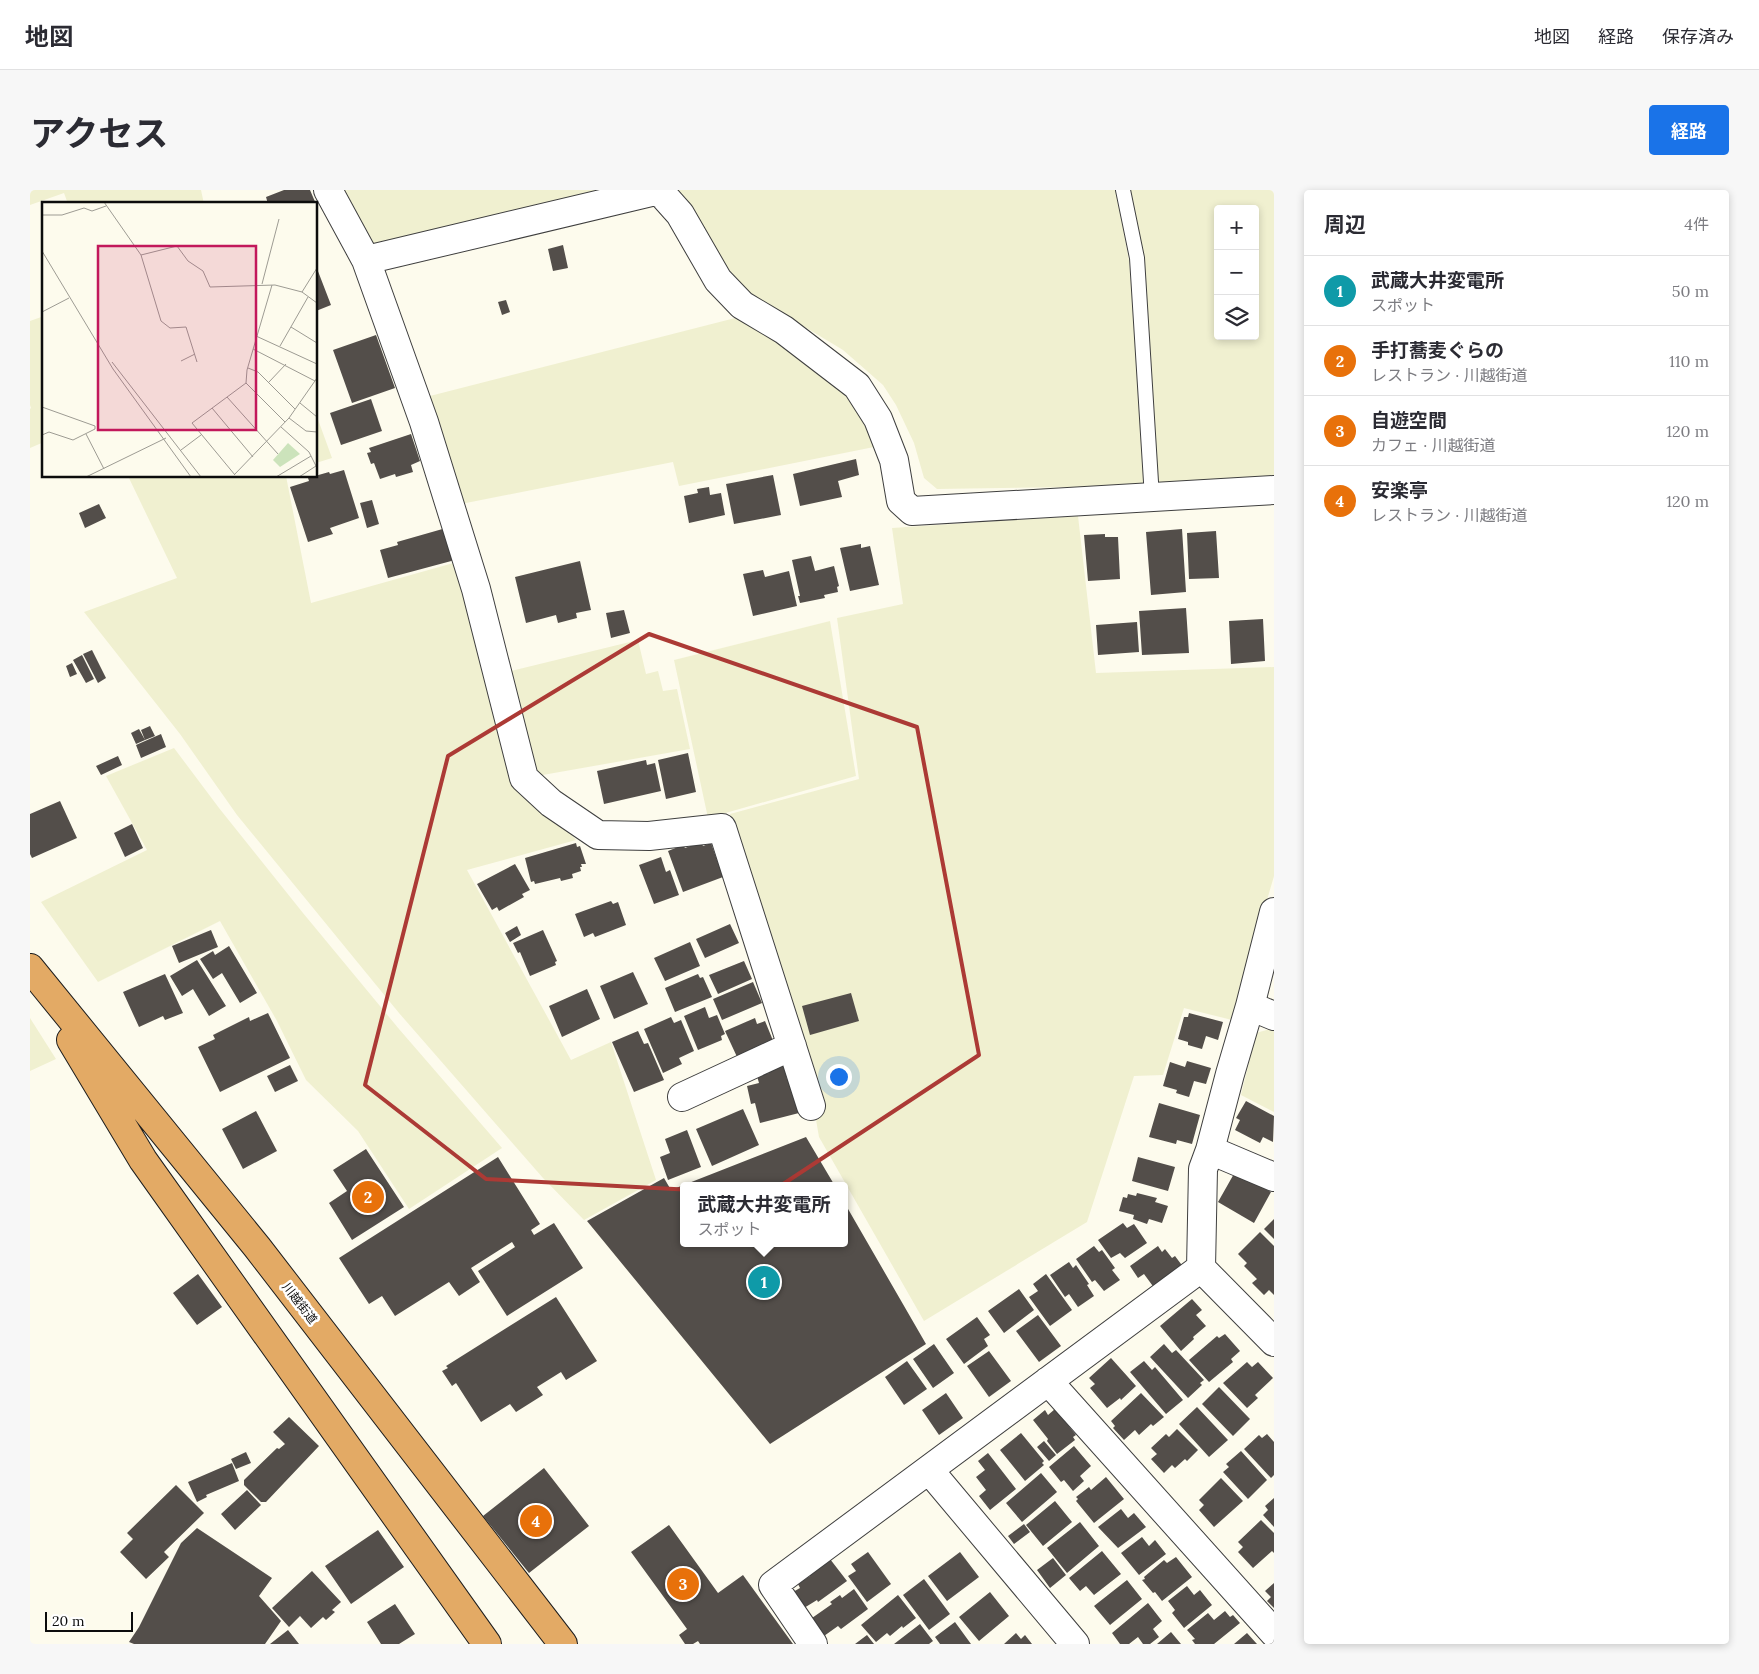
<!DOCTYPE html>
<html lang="ja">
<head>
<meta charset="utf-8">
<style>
	:root { --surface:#fff; --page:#f7f7f7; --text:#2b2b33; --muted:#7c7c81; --line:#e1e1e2; --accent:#1a73e8 }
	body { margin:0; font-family:Lora,"Noto Sans JP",serif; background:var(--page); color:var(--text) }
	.controls { position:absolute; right:15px; top:15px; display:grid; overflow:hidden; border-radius:5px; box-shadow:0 2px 8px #0003 }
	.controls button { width:45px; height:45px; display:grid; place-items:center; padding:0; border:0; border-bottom:1px solid var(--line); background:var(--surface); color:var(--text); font:25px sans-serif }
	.scale { position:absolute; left:15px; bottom:12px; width:88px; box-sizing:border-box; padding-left:5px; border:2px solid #0c0c0c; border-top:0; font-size:14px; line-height:18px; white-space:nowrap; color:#0c0c0c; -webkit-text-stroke:4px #fff; paint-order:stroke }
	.you { position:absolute; left:808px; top:886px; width:18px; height:18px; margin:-12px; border:4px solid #fff; border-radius:50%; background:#1a73e8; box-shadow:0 0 0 8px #1a73e833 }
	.badge { display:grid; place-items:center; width:32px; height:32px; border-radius:50%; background:var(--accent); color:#fff; font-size:16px; font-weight:700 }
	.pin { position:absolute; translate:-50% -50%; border:2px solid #fff; box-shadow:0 1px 5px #0006 }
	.popup { position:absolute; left:650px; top:992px; width:168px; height:65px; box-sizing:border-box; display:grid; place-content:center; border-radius:5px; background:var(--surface); filter:drop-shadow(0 1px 4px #0005); font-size:16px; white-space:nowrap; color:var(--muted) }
	.popup b { font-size:19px; color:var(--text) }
	.popup::after { content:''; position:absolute; left:50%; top:100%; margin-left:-10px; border:10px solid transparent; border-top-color:var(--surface) }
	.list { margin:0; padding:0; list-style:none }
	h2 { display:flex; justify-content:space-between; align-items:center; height:65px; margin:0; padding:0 20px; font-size:21px }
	h2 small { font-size:16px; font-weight:400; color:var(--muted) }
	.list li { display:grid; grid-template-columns:32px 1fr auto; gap:15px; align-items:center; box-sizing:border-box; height:70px; padding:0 20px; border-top:1px solid var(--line) }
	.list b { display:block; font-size:19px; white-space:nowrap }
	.list p { margin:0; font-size:16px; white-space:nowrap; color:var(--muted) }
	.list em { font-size:16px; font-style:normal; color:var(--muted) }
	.icon { flex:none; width:28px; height:28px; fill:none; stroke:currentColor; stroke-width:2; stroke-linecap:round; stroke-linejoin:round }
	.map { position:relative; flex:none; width:1244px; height:1454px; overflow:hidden; border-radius:5px }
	header { display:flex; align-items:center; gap:30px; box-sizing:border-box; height:70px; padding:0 25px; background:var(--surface); border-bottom:1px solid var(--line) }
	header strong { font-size:24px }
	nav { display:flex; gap:28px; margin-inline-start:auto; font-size:18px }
	.intro { display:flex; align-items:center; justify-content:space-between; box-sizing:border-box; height:120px; padding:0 30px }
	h1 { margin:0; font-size:35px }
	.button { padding:12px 22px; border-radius:5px; background:var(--accent); color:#fff; font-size:18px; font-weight:700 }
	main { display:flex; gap:30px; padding:0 30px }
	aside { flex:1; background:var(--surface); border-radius:5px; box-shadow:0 2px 8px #0003 }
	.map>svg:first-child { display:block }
	.farmland { fill:#f0f0d0; fill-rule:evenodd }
	.building { fill:#534e4a }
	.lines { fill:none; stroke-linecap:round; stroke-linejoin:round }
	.lane-casing { stroke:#3f3f3f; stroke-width:16 }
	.street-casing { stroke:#3f3f3f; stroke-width:30 }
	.highway-casing { stroke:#1d1d1d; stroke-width:30 }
	.lane { stroke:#fff; stroke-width:14 }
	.street { stroke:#fff; stroke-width:28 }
	.highway { stroke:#e3aa65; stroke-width:28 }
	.marked { fill:none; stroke:#ac3a35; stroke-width:4; stroke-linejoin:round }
	.labels { text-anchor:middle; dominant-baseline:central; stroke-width:5; stroke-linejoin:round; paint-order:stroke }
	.street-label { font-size:12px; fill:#0c0c0c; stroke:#fff }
	.inset-road { fill:none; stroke:#9d9b93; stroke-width:1 }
	.view { fill:#c2185b; fill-opacity:0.15; stroke:#c2185b; stroke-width:2.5 }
	.inset-edge { fill:none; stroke:#0c0c0c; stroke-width:2.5 }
</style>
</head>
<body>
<header>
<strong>地図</strong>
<nav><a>地図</a><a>経路</a><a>保存済み</a></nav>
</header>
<div class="intro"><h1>アクセス</h1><a class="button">経路</a></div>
<main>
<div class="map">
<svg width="1244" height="1454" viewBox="0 0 1244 1454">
	<rect width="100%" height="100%" fill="#fdfbed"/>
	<path class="farmland" d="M0 0H171L174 14H38L34 3 0 15Z
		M307 0H585L350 58 333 47Z
		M641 0H1086L1099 71 1110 196 1115 296 907 299 894 288 884 253 866 215 853 195 813 160 715 101Z
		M1099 0H1244V291L1128 299 1114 75ZM1188 19H1225V146H1188Z
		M14 126V252L0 258V219L1 218 0 215V131Z
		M713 126 811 197 835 228 849 256 649 296 643 272 431 314 396 207Z
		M286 224 302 268 286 273Z
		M98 286H256L281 413 427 372 488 594 526 626 546 650 437 680 541 870 581 852 626 990 554 1030 513 988 369 823 207 625 150 544 54 422 147 388Z
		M1048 326 1066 483 1244 477V686L1202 830 1154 818 1133 885 1104 886 1057 1032 894 1131 789 947 776 872 700 624 829 589 807 428 873 414 862 338Z
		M800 431 826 586 678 628 644 470Z
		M608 450 616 484 628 481 633 501 647 499 660 559 507 586 481 481Z
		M144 558 189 618 273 723 369 839 472 958 379 1019 328 941 276 890 247 831 190 731 68 792 11 712 117 660 76 586Z
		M0 828 26 869 0 881Z
		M1240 839 1244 841V922L1211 905 1226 843Z"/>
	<path class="building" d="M254 0H280L286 14H238L236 7Z
		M533 55 538 78 523 81 518 59Z
		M286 76 301 115 286 121Z
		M476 110 480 122 472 125 468 112Z
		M346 145 365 198 322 213 303 160Z
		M341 209 352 241 311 255 300 223Z
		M381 244 390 271 381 275 383 282 366 287 365 284 350 289 344 273 341 274 337 263 341 262 339 258Z
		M826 269 829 285 808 291 812 307 770 316 763 284Z
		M314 280 329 328 300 338 303 344 278 352 260 297 279 291 278 288 299 282 300 284Z
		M743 285 751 325 704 334 696 294Z
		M679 297 680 305 691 303 695 325 659 333 654 306 668 303 667 299Z
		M342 310 349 334 337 338 330 313Z
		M69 314 76 328 55 338 49 323Z
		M416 338 425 370 358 388 350 360 368 355 367 352Z
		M1152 339 1156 402 1121 405 1116 342Z
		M1186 341 1189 388 1159 389 1157 343Z
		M1075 344V347H1088L1090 389 1058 391 1054 345Z
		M831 354V358L840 356 849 395 820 401 810 358Z
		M781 366 785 381 804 376 809 396 807 397 808 402 794 405 795 408 770 413 768 406H770L762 370Z
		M550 371 561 420 546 423 547 428 528 433 526 425 496 433 485 387Z
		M733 380 735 387 759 381 767 416 723 426 713 384Z
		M1156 418 1159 463 1112 465 1109 421Z
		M594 420 600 443 581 448 576 423Z
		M1233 429 1235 471 1201 474 1199 431Z
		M1107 432 1109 462 1068 465 1066 435Z
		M62 460 76 488 68 493 53 464Z
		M52 465 64 489 56 493 43 470Z
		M42 473 47 484 40 487 36 476Z
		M120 536 125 546 115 550 111 540Z
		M109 539 115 550 106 554 101 543Z
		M131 544 136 557 111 568 106 555Z
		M658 563 666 602 636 609 628 570Z
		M88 566 92 575 71 585 66 576Z
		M616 570 617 575 625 573 631 601 574 614 567 581Z
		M30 611 47 648 2 668 0 664V624Z
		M102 634 113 658 95 667 84 643Z
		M671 652 673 656 681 653 693 687 653 702 638 661 653 655 655 658Z
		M546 653 547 657 550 656 556 674H551L552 677H550L551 681 542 684 543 688 531 691 530 688 505 694 504 691 501 692 495 668Z
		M631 667 636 682 640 680 649 705 624 714 609 675Z
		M485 674 500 700 492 704 494 707 469 721 467 717 462 720 447 694Z
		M581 711 583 714 588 712 596 735 565 747 563 743 554 747 545 724Z
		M700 734 709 753 675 768 666 749Z
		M487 736 491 745 480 752 475 743Z
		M181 740 188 757 149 773 142 756Z
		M513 740 527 771 525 772 526 775 500 786 490 762 488 763 483 753Z
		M660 752 670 776 635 791 624 768Z
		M199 756 227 803 210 813 192 783 183 789 170 769 183 761 185 765Z
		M167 770 196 816 179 826 163 799 152 806 140 786Z
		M714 771 722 789 688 804 679 785Z
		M603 782 618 814 584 829 570 796Z
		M135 784 153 823 135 830 133 826 109 837 93 802Z
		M668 784 670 788 673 787 682 807 645 822 635 798Z
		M723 792 732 813 692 830 683 809Z
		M557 799 570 829 532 847 519 816Z
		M821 803 829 831 780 845 772 816Z
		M675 817 679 828 687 825 695 844 691 846 692 850 668 860 654 826Z
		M238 823 260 868 190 902 168 857 185 849 183 845 219 827 220 831Z
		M1159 823 1193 832 1188 850 1176 846 1172 859 1158 855V852L1148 849 1154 827H1158Z
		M641 827 644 833 651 830 664 861 649 868 652 874 633 883 614 839Z
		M725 828 727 834 735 831 744 853 708 869 695 841Z
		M608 841 614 854 618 853 634 890 604 902 582 852Z
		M1157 871 1181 878 1176 894 1164 891 1159 907 1146 903 1147 900 1133 896 1140 872 1155 877Z
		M260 875 268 891 245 902 237 886Z
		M754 876 757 889 760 888 769 923 730 933 725 913 721 914 717 896 729 893 727 886 739 883V880Z
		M1216 911 1244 926 1243 952 1233 947 1230 953 1205 940 1210 930 1206 928Z
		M1129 913 1170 925 1162 954 1147 950 1146 954 1119 947Z
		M713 919 729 955 682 976 666 939Z
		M226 921 247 961 213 979 192 939Z
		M657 940 671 977 638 990 630 967 640 963 635 949Z
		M776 947 805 996H654V1053H814V1012L896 1154 740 1254 557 1031 634 988 641 1000Z
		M336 959 374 1017 322 1050 299 1013 317 1001 303 980Z
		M468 967 510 1034 501 1040 504 1045 524 1033 553 1078 477 1126 448 1081 485 1057 482 1052 441 1078 450 1092 429 1106 419 1092 365 1126 352 1106 339 1114 309 1068Z
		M1108 967 1145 977 1138 1001 1102 991Z
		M1205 982 1241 1002 1224 1033 1188 1012Z
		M1107 1003 1127 1008 1125 1012 1138 1016 1132 1033 1119 1029 1117 1034 1103 1029 1104 1025 1089 1021 1093 1007 1097 1008 1098 1004 1106 1006Z
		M1244 1029V1049L1234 1039Z
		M1093 1033 1097 1038 1104 1034 1117 1053 1095 1068 1090 1063 1081 1068 1068 1050Z
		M1230 1042 1244 1056V1105L1239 1100 1234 1105 1222 1093 1227 1089 1214 1076 1217 1073 1208 1064Z
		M1064 1056 1069 1062 1072 1060 1085 1078 1082 1080 1090 1090 1074 1101 1065 1090 1062 1092 1046 1069Z
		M1128 1056 1132 1062 1135 1059 1142 1068 1145 1066 1154 1078 1125 1099 1114 1084 1108 1088 1100 1076Z
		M1039 1072 1043 1078 1046 1075 1059 1094 1057 1095 1064 1106 1048 1117 1039 1104 1035 1107 1020 1085Z
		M168 1084 192 1117 167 1135 143 1103Z
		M1016 1084 1042 1120 1020 1136 999 1107 1008 1101 1003 1094Z
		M989 1099 1004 1120 974 1143 958 1121Z
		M526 1107 567 1171 536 1190 531 1182 507 1197 513 1205 486 1222 480 1214 451 1232 426 1193 422 1196 412 1181 418 1178 416 1176Z
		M1162 1109 1172 1120 1166 1125 1176 1136 1163 1147 1164 1149 1151 1161 1130 1136Z
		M1008 1125 1031 1156 1009 1172 986 1141Z
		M947 1127 960 1145 954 1149 958 1156 934 1174 916 1149Z
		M1195 1144 1210 1161 1201 1169 1203 1172 1179 1192 1159 1170 1187 1146 1189 1148Z
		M904 1154 924 1183 903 1198 883 1169Z
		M1134 1154 1142 1163 1146 1160 1174 1190 1170 1193 1172 1195 1158 1208 1120 1167Z
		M959 1161 981 1191 959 1207 937 1176Z
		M1081 1168 1106 1196 1091 1210 1090 1208 1077 1218 1060 1198 1065 1194 1059 1188Z
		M877 1171 897 1199 874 1215 855 1187Z
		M1114 1171 1122 1180 1125 1177 1153 1210 1136 1224 1100 1182Z
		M1217 1172 1222 1177 1228 1172 1243 1188 1225 1205 1228 1208 1217 1218 1193 1193Z
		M1189 1197 1220 1229 1203 1246 1172 1214Z
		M916 1203 933 1228 909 1245 892 1220Z
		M1111 1203 1134 1227 1123 1236 1121 1234 1109 1245 1105 1240 1094 1250 1083 1238 1085 1236 1081 1231Z
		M1167 1217 1198 1250 1179 1267 1149 1234Z
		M1025 1219 1046 1245 1043 1247 1045 1250 1027 1264 1017 1251 1018 1249 1003 1230 1015 1220 1018 1225Z
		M259 1227 289 1256 236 1312H231L214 1295V1290L247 1258 249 1259 255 1254 243 1242Z
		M1147 1239 1168 1260 1157 1271 1155 1269 1145 1278 1142 1275 1134 1283 1121 1269 1127 1264 1121 1258 1136 1244 1139 1247Z
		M991 1243 1014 1271 1012 1273 1014 1275 995 1291 970 1260Z
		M1237 1244 1244 1252V1285L1241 1288 1214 1259 1229 1245 1232 1248Z
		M1014 1251 1026 1265 1019 1271 1007 1257Z
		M1044 1256 1061 1276 1050 1286 1054 1291 1043 1301 1034 1290 1031 1292 1019 1277Z
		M1211 1261 1237 1290 1218 1309 1193 1282 1199 1277 1196 1274Z
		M216 1262 221 1273 206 1279 201 1269Z
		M958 1263 986 1299 960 1320 949 1306 956 1300 946 1287 955 1280 948 1271Z
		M202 1273 209 1291 176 1305 177 1307 167 1312 158 1292Z
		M514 1278 559 1336 499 1383 453 1326Z
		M1011 1283 1027 1302 992 1332 976 1313Z
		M1076 1287 1094 1309 1064 1333 1046 1311 1048 1309 1046 1307 1059 1297 1061 1300Z
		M1191 1288 1213 1311 1184 1337 1169 1320 1174 1315 1169 1310Z
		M146 1295 174 1323 134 1362 139 1367 116 1389 90 1362 103 1349 97 1343Z
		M217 1300 231 1315 205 1340 191 1324Z
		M1244 1308V1337L1233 1325 1238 1320 1235 1316Z
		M1025 1311 1042 1332 1013 1356 996 1335Z
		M1091 1319 1098 1328 1104 1323 1116 1337 1088 1358 1068 1337Z
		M1231 1330 1244 1343V1363L1242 1361 1223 1378 1208 1362 1213 1357 1208 1352Z
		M1050 1332 1069 1356 1037 1383 1017 1358Z
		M994 1334 1000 1342 984 1354 978 1346Z
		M639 1335 688 1403 713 1385 763 1454H670L668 1451 663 1454H655L649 1445 657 1439 601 1362Z
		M167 1338 242 1388 229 1406 251 1431 235 1454H104L99 1452 109 1437 151 1353Z
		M348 1340 374 1377 321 1414 295 1376Z
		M1112 1347 1119 1356 1125 1350 1136 1364 1109 1385 1091 1363Z
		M1072 1361 1091 1384 1064 1405 1056 1396 1050 1401 1039 1388Z
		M838 1362 861 1394 837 1412 818 1386 826 1381 821 1374Z
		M930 1362 949 1387 917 1411 898 1386Z
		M1146 1367 1162 1387 1132 1411 1125 1402 1123 1403 1112 1390 1115 1389 1114 1387 1134 1370 1137 1373Z
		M1023 1368 1036 1385 1020 1398 1007 1380Z
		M800 1369 817 1391 788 1412 787 1410 774 1418 763 1402 770 1398 768 1394 780 1386 778 1384Z
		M282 1381 311 1412 302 1420 305 1422 296 1430 293 1427 281 1438 270 1426 259 1437 242 1418Z
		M894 1389 920 1424 899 1440 873 1405Z
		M1097 1390 1112 1409 1080 1435 1064 1416Z
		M1244 1393V1418L1237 1411 1241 1407 1235 1401Z
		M1157 1396 1164 1405 1170 1400 1182 1415 1154 1438 1142 1423 1145 1420 1138 1411Z
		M824 1399 838 1419 811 1439 808 1436 794 1446 782 1428 802 1414 800 1412 810 1405 812 1408Z
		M960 1402 979 1426 949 1451 929 1427Z
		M868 1405 886 1428 873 1438 872 1436 860 1446 857 1443 846 1452 831 1435Z
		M1118 1413 1132 1431 1123 1439 1129 1447 1120 1454H1113L1108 1447 1099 1454H1090L1082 1443Z
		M365 1414 385 1444 369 1454H351L337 1432Z
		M1195 1421 1200 1427 1203 1425 1210 1433 1184 1454H1165L1162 1450 1165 1449 1157 1440 1178 1423 1184 1430Z
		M925 1432 941 1454H910L905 1447Z
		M890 1434 903 1451 899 1454H864Z
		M258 1440 269 1454H240Z
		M1141 1442 1151 1454H1127Z
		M986 1443 991 1449 995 1445 1002 1454H974Z
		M1217 1443 1227 1454H1204Z
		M837 1445 844 1454H825Z"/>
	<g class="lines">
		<g class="lane-casing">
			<path id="lane" d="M1093 0 1107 68 1122 308"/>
		</g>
		<g class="street-casing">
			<path id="street" d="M298 0 336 70 394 232 446 399 494 588 521 613 568 645 619 646 692 638 781 916
				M336 70 626 1 633 5 650 24 688 90 712 115 754 140 827 196 848 229 864 270 871 311 882 321 1244 300
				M1244 722 1220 816 1200 884 1180 960 1173 979 1171 1078 1244 1152
				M1220 816 1244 826
				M652 907 762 856
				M1180 960 1244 987
				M1018 1191 1244 1443
				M899 1280 1045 1454
				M783 1454 743 1395 1171 1078"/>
		</g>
		<g class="highway-casing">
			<path id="highway" d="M0 778 227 1057 533 1454
				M41 850 113 970 457 1454"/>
		</g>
		<use href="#lane" class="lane"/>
		<use href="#street" class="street"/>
		<use href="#highway" class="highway"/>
	</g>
	<path class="marked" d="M619 444 887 537 949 865 738 1004 456 989 335 895 418 566Z"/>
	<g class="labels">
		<g class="street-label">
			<text transform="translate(270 1113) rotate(52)">川越街道</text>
		</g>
	</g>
	<g transform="translate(12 12)">
		<rect width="275" height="275" fill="#fdfbed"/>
		<path d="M246 241 258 252 238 265 231 258Z" fill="#cce3bb"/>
		<path class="inset-road" d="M62 0 99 53 119 119 128 126 144 125 155 160M0 13H20L42 6 50 9 64 4M0 49 71 167 149 275M99 53 135 44 146 59 161 69 168 85 233 83 260 90 275 101M220 82 237 17M230 83 205 168 204 181 243 220M260 90 275 66M0 110 27 96M249 125 275 141M214 134 275 162M238 144 266 95M211 147 273 179M139 159 153 152M70 160 159 275M206 166 216 170 253 207M227 180 244 162M185 195 236 252M258 201 275 215M0 205 53 224V227L31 238 7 230 0 233M170 206 211 255M247 216 264 229 275 230M239 225 267 250 275 266M44 232 62 267M139 248 159 233M192 273 247 216 275 176M193 273 150 221 204 181M44 275 124 236M234 275 269 254M257 275 274 264"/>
		<path class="view" d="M56 44H214V228H56Z"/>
		<rect width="275" height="275" class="inset-edge"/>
	</g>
</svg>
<div class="controls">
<button>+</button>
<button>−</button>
<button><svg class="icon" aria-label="layers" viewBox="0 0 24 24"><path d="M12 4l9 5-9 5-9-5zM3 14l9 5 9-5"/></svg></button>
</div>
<div class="scale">20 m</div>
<div class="you"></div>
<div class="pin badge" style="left:734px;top:1092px;background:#0f9aa8">1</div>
<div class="popup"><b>武蔵大井変電所</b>スポット</div>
<div class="pin badge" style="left:338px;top:1007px;background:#e8710a">2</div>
<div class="pin badge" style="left:653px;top:1394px;background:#e8710a">3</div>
<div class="pin badge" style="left:506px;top:1331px;background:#e8710a">4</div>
</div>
<aside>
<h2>周辺<small>4件</small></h2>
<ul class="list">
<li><span class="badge" style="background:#0f9aa8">1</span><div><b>武蔵大井変電所</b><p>スポット</p></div><em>50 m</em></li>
<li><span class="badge" style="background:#e8710a">2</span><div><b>手打蕎麦ぐらの</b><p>レストラン · 川越街道</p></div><em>110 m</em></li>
<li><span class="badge" style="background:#e8710a">3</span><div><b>自遊空間</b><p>カフェ · 川越街道</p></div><em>120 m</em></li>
<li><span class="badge" style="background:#e8710a">4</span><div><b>安楽亭</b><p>レストラン · 川越街道</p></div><em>120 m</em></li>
</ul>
</aside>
</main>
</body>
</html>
